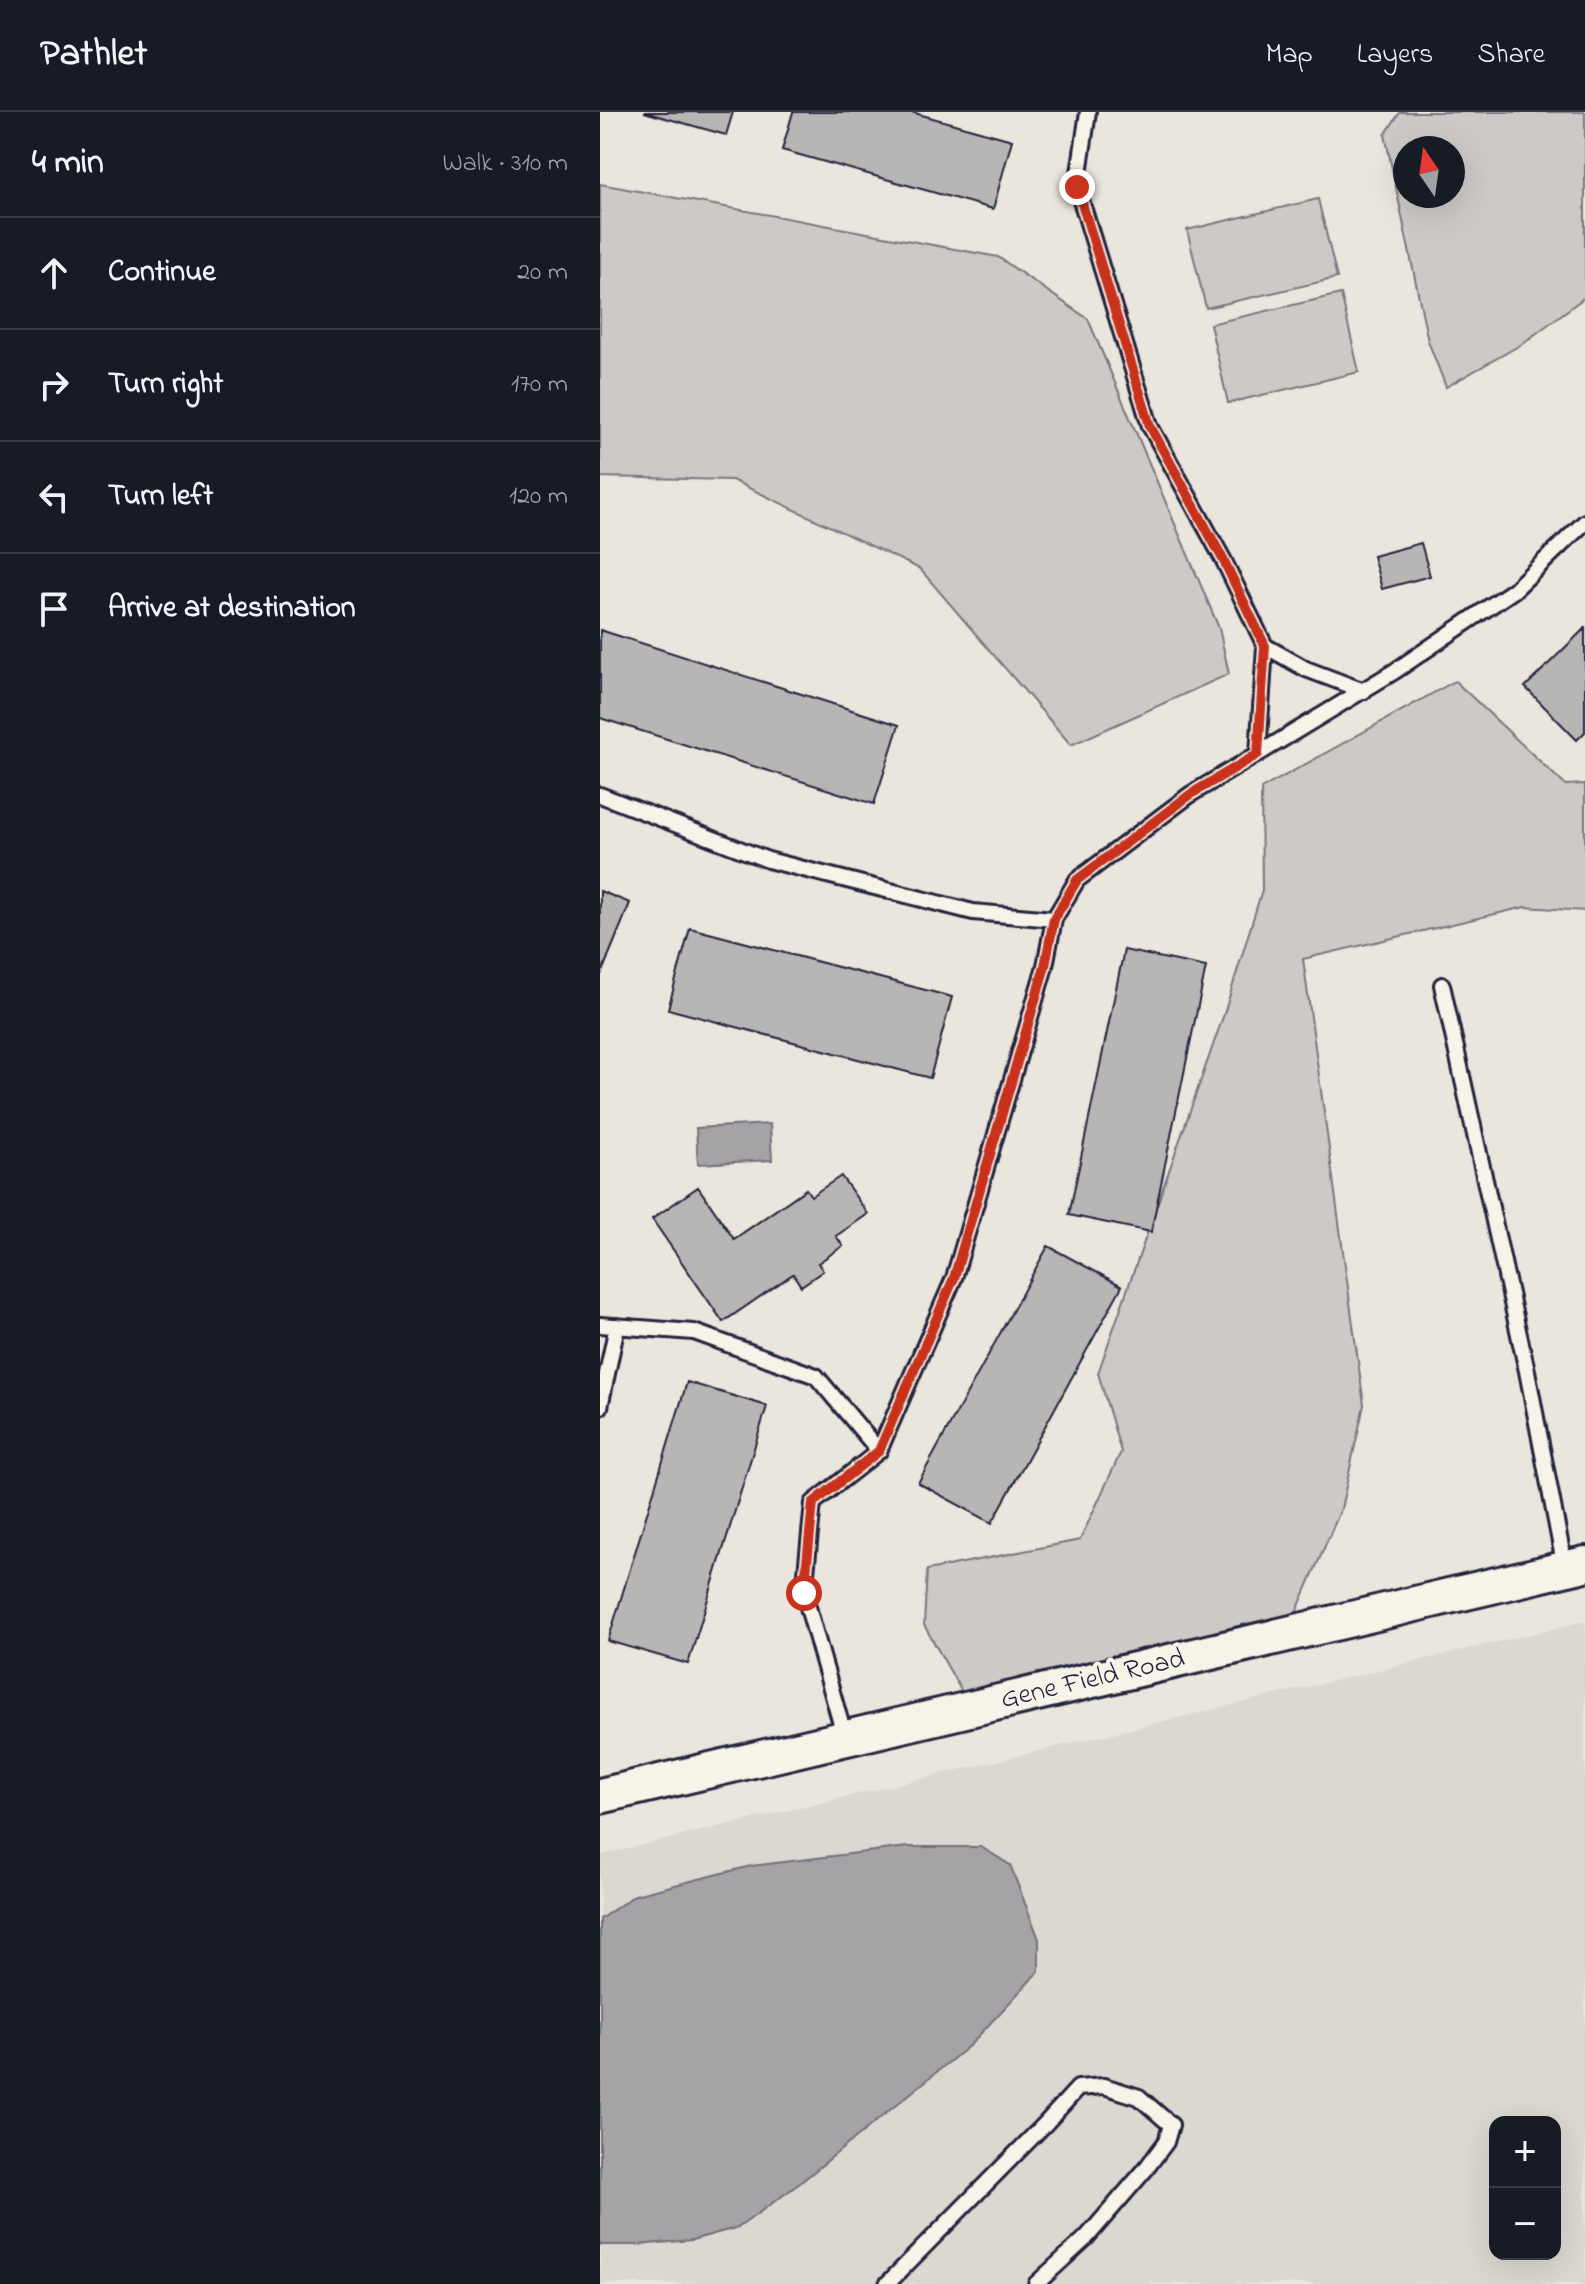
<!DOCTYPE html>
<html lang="en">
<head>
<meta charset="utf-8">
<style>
	:root { --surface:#171b24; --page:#20242c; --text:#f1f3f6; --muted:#9ea1a6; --line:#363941 }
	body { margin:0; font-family:"Indie Flower",sans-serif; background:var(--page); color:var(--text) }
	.controls { position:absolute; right:24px; bottom:24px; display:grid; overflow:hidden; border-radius:16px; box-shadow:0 8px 32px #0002 }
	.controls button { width:72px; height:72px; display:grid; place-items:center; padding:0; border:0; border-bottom:2px solid var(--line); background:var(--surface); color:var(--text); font:40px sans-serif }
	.compass { position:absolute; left:793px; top:24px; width:72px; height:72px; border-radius:50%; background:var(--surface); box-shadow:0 8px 32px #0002; rotate:347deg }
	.stop { position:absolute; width:24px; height:24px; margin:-18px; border:6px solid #c8321e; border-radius:50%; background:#fff }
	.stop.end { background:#c8321e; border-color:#fff; box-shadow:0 2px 8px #0008 }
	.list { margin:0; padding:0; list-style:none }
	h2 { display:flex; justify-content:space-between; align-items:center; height:104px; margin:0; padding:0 32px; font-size:34px }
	h2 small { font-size:26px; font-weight:400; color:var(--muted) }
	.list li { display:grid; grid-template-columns:52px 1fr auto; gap:24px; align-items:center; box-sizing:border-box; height:112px; padding:0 32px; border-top:2px solid var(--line) }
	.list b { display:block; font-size:30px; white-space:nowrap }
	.list em { font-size:26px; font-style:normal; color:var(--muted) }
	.icon { flex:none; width:44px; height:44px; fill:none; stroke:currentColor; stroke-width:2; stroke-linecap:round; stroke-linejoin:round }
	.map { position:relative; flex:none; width:985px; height:2172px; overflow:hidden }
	header { display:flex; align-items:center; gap:48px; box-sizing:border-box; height:112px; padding:0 40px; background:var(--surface); border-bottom:2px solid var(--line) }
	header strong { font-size:38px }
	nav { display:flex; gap:44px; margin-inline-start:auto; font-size:28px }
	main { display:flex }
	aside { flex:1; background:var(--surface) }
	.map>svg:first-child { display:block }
	.built { fill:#dbd8d2; fill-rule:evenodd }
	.green { fill:#cdc9c6; stroke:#787680; stroke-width:2; fill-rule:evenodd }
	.water { fill:#a6a3a6; stroke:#716f7b; stroke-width:2 }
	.building { fill:#b8b6b5; stroke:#22223b; stroke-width:2 }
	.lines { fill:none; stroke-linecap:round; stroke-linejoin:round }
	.service-casing { stroke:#22223b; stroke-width:20 }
	.tertiary-casing { stroke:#22223b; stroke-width:40 }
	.service { stroke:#f7f3e8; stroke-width:14 }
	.tertiary { stroke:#f7f3e8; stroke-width:34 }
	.route { stroke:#c8321e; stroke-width:10 }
	.labels { text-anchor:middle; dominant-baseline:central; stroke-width:8; stroke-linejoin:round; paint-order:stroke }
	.street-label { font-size:28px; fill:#22223b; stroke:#f7f3e8 }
</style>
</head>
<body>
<header>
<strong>Pathlet</strong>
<nav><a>Map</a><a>Layers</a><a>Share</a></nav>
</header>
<main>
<aside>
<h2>4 min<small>Walk · 310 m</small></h2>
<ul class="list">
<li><svg class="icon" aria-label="ahead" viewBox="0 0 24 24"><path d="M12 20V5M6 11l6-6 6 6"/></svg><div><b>Continue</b></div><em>20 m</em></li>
<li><svg class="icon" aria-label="right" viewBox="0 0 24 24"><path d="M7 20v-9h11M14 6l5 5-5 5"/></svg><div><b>Turn right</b></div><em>170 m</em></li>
<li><svg class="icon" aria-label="left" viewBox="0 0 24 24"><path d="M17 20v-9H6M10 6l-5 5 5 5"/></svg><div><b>Turn left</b></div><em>120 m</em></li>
<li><svg class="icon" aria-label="arrive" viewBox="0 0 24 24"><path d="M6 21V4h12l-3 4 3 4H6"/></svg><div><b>Arrive at destination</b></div></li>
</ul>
</aside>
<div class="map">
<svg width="985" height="2172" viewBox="0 0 985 2172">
	<rect width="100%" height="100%" fill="#eae6de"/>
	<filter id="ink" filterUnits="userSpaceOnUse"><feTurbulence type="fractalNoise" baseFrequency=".0125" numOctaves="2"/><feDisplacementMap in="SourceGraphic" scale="16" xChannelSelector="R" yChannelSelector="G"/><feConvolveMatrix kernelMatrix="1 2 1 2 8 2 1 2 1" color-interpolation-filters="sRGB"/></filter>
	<g filter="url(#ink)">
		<path class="built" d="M985 1509V2172H0V1743ZM895 2010H955V2142H895Z"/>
		<path class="green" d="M800 0H985V185L922 232 846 275 828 229 785 23ZM853 36V84H805V36Z
			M0 72 398 145 488 207 619 516 629 562 471 633 320 457 132 368 0 365Z
			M718 87 737 166 606 196 587 118Z
			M741 182 759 260 628 291 610 212Z
			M855 569 965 673 985 672V799L925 795 703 847 764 1293 741 1397 696 1501 362 1580 324 1513 327 1458 480 1428 521 1340 498 1261 624 902 662 778 661 677Z"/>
		<path class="water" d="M170 1012 172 1048 98 1052 96 1016Z
			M307 1735H381L410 1753 439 1827V1859L370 1933 200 2071 139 2115 92 2128 37 2133H0V1807L35 1783 151 1754Z"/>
		<path class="building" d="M44 0H133L126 23Z
			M193 0H311L412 28 393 97 182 38Z
			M821 431 830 464 782 477 773 444Z
			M985 516V620L977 628 925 575Z
			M0 518 299 613 274 692 0 606Z
			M0 779 30 791 0 865Z
			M90 816 352 885 330 966 68 897Z
			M524 838 606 855 551 1120 469 1103Z
			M241 1064 268 1102 236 1124 243 1134 218 1151 223 1159 201 1174 193 1162 123 1210 52 1107 98 1075 134 1127 206 1077 211 1084Z
			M448 1134 522 1174 392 1411 318 1371Z
			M87 1270 167 1294 88 1552 8 1529Z"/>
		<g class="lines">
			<g class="service-casing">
				<path id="service" d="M665 534 706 557 764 579
					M658 642 795 559 914 478 985 410
					M0 683 168 748 373 800 454 807
					M842 873 927 1259 965 1456
					M0 1213 94 1220 216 1264 279 1339
					M0 1295 17 1214
					M245 1626 204 1481 213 1391 279 1339 354 1166 445 854 454 807 477 768 591 682 658 642 665 534 623 447 550 314 477 75 488 0
					M287 2172 445 2012 478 1976 504 1974 539 1985 571 2013 566 2030 545 2058 486 2126 436 2172"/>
			</g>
			<g class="tertiary-casing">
				<path id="tertiary" d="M0 1684 985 1452"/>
			</g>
			<use href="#service" class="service"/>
			<use href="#tertiary" class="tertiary"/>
		</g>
	</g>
	<g class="lines" filter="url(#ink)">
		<path class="route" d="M204 1481 213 1391 279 1339 354 1166 445 854 454 807 477 768 591 682 658 642 665 534 623 447 550 314 477 75"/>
	</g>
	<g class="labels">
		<g class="street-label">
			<text transform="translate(493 1568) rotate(-13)">Gene Field Road</text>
		</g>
	</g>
</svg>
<div class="controls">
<button>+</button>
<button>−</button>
</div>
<svg class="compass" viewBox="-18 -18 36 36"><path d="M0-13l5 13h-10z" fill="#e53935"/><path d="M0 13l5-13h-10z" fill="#9ea1a6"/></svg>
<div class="stop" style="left:204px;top:1481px"></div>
<div class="stop end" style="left:477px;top:75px"></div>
</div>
</main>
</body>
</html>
